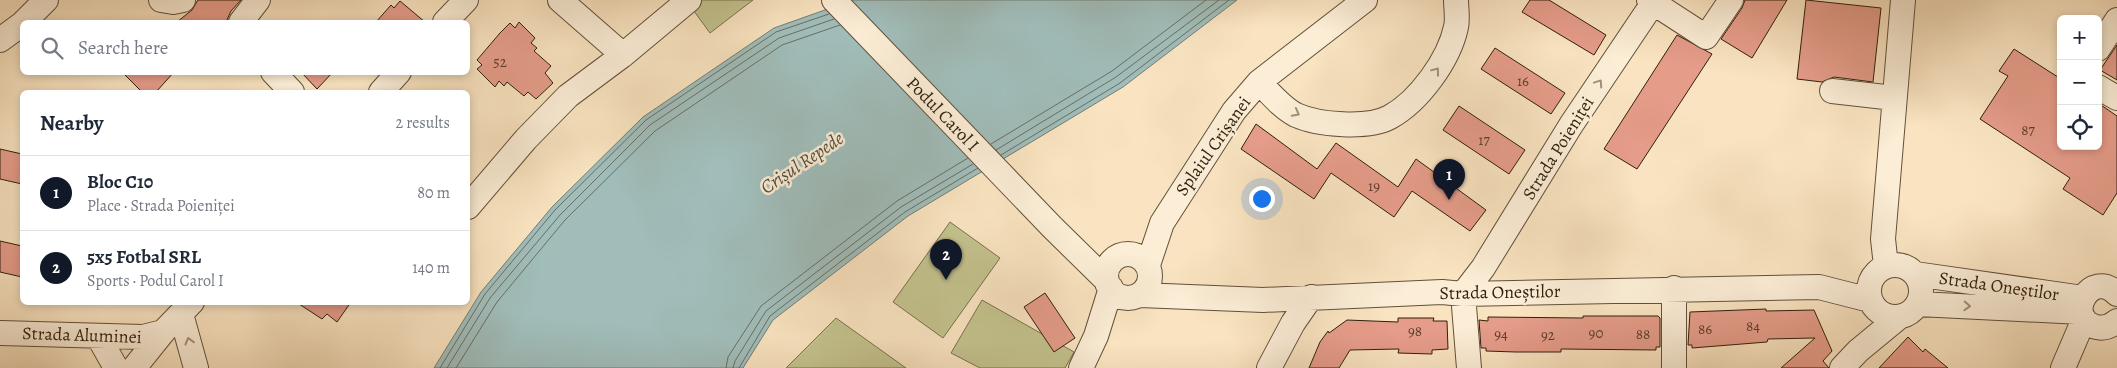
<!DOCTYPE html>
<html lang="en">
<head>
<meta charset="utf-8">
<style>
	:root { --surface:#fff; --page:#f2f2f3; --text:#1f2937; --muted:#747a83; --line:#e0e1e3; --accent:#111827 }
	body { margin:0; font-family:Alegreya,serif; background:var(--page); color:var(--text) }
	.controls { position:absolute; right:15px; top:15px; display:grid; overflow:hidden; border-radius:8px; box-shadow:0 2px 8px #0003 }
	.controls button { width:45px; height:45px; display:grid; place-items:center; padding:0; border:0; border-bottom:1px solid var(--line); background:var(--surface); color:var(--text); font:25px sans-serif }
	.you { position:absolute; left:1261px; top:198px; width:18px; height:18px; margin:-12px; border:4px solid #fff; border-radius:50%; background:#1a73e8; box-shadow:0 0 0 8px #1a73e833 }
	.badge { display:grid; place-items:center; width:32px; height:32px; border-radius:50%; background:var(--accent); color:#fff; font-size:16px; font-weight:700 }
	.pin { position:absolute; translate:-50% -41px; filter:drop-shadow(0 1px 2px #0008) }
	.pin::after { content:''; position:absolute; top:26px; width:18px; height:15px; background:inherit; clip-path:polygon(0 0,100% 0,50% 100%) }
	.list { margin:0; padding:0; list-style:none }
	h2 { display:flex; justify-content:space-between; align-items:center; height:65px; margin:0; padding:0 20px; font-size:21px }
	h2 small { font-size:16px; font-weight:400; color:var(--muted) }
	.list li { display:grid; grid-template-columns:32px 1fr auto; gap:15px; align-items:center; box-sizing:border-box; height:75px; padding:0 20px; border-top:1px solid var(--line) }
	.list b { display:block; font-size:19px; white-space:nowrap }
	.list p { margin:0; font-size:16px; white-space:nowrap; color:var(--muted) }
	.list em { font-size:16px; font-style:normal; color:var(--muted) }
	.icon { flex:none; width:28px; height:28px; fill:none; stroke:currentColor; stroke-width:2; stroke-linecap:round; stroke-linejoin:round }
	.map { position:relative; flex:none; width:2117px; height:368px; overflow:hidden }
	.search { position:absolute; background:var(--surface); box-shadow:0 2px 8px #0003; left:20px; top:20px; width:450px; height:55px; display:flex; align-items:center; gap:12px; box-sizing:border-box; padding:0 18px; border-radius:8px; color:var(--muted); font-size:19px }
	.panel { position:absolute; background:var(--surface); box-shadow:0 2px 8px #0003; left:20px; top:90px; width:450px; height:215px; border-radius:8px }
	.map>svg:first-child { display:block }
	.green { fill:#c3c28e; stroke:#7a704e }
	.water { fill:#a0bdba; stroke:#737e75 }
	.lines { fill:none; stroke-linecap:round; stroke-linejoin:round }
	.shore { stroke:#686e64; stroke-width:1 }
	.building { fill:#e59c89; stroke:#301f0e }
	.minor-casing { stroke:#62503a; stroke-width:26 }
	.minor { stroke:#fbedd6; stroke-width:24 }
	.oneway { stroke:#a0907c }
	.labels { text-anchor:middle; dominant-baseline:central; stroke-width:5; stroke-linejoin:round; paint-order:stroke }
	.number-label { font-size:15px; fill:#5d3e2d }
	.street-label { font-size:18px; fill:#301f0e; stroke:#fbedd6 }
	.water-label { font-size:19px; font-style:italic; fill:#524e42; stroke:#fbedd6 }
</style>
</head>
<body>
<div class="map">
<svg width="2117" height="368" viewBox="0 0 2117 368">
	<rect width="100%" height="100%" fill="#f9e3c0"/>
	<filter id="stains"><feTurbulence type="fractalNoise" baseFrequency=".004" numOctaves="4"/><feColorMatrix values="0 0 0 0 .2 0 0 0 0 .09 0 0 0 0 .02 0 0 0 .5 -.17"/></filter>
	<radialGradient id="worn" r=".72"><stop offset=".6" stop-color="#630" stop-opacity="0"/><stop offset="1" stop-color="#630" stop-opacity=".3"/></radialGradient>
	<path class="green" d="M692 0H753L710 33 688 3Z
		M950 222 1000 258 943 338 893 302Z
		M982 300 1074 352 1065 368H980L951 353Z
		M836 318 906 368H786Z"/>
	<path class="water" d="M853 0H1237L1123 87 908 216 773 320 743 368H434L481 292 552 207 643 117 774 28Z"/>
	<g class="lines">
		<path class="shore" d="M991 144 1112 71 1206 0
			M996 150 1116 77 1219 0
			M1001 155 1120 83 1229 0
			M440 368 485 294 555 210 646 120 776 32 829 14
			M447 368 490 298 560 215 650 125 779 38 834 19
			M456 368 497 302 565 220 655 131 782 45 840 25
			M726 368 728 357 761 306 897 201 968 158
			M733 368 735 361 766 311 901 207 973 164
			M739 368 770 316 905 212 978 168"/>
	</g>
	<path class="building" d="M198 0H241L231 11 226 22H177L192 10Z
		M1530 0H1549L1606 35 1594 55 1522 12Z
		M1745 0H1787L1752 58 1721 39 1742 8Z
		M1806 0 1881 8 1873 82 1834 77 1822 82 1797 79Z
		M400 1 425 22H376L391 5 394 8Z
		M519 22 535 38 531 43 537 48 534 51 551 66 545 73 553 83 536 99 528 92 524 96 507 82 504 86 499 81 495 87 477 69 482 65 477 60 500 33 510 23 515 28Z
		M1677 35 1712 54 1637 169 1604 149Z
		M2117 45V80L2100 70Z
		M1495 48 1565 93 1551 114 1481 69Z
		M2014 49 2061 79V146H2098V103L2117 116V193L2103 215 2063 189 2070 178 1980 119 2008 76 1999 71Z
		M122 72H174L156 92H142Z
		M301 72H333L317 89Z
		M1459 106 1525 150 1509 174 1443 130Z
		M1256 124 1317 169 1336 143 1398 187 1416 159 1486 210 1470 231 1412 191 1394 217 1331 173 1314 199 1241 149Z
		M0 149 22 154V184L0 179Z
		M0 241 22 246V277L0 272Z
		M1045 293 1075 338 1054 352 1024 307Z
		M296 302H351L337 322 327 314 322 319Z
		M1766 309V311L1814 310 1832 351 1823 361 1829 368H1781L1815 338 1768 339 1767 342 1692 348V345H1688L1690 312Z
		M1583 316H1658L1660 318V347H1656V350L1561 349V352H1516L1486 351V348H1481L1479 320 1488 321V317L1583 318Z
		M1398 318H1434L1433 321H1447L1448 349 1432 350V354L1398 353 1399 349 1350 350 1339 368H1309L1320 342 1328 331 1329 333 1347 320 1398 322Z
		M1908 337 1923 352 1925 349 1948 368H1879Z"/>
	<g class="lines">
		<g class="minor-casing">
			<path id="minor" d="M161 0 173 2 183 0
				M560 0 623 55
				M834 0 1052 227 1107 281
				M1649 0 1706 37 1731 0
				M24 22 46 0
				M241 22 258 0
				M445 22 466 0
				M0 40 22 24
				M2098 49 2117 20
				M273 72 292 92
				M1259 82C1270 93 1282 108 1296 115 1318 125 1368 129 1390 117 1419 101 1449 60 1456 27 1458 19 1456 8 1456 0
				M2098 87 2117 98
				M1832 91 1894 98
				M381 92 399 72
				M468 207 526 139 568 96 623 55 689 0
				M1106 276a22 22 0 1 1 44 0a22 22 0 1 1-44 0Z
				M1869 291a26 26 0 1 1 52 0a26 26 0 1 1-52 0Z
				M1148 265 1162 223 1234 111 1259 82 1365 0
				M1886 266 1883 239 1903 0
				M1915 274 2083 298
				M2117 294C2091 267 2062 318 2096 327 2104 329 2111 326 2117 321
				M1140 295 1263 300 1442 292 1463 294 1819 287 1870 300
				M1918 304 2081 312
				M181 314 196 368
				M0 333 143 337 163 332
				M98 336 116 368
				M134 368 163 332 192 302
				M1081 368 1096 336 1111 288
				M1269 368 1293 323 1311 297
				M1469 368 1463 294 1483 268 1571 125 1653 3
				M1674 368V288
				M1842 368 1858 351 1898 318
				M2063 368 2084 319"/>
		</g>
		<use href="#minor" class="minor"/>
	</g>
	<defs><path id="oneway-chevron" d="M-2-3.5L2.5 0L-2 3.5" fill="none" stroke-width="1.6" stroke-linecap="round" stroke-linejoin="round" transform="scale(1.25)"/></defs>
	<g class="oneway">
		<use href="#oneway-chevron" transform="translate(1436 71) rotate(-53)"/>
		<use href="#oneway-chevron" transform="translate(1599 83) rotate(-56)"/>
		<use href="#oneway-chevron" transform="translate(1296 113) rotate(28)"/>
		<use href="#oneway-chevron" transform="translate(1967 306) rotate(3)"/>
		<use href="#oneway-chevron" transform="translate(189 341) rotate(-105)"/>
	</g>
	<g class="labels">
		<g class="number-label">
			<text x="500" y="62">52</text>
			<text x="1523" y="81">16</text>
			<text x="2028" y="130">87</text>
			<text x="1484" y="140">17</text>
			<text x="1374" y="186">19</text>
			<text x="1753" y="326">84</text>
			<text x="1705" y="329">86</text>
			<text x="1415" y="331">98</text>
			<text x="1596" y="333">90</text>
			<text x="1501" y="334">94</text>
			<text x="1643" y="334">88</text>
			<text x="1548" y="335">92</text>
		</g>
		<g class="street-label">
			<text transform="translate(943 114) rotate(46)">Podul Carol I</text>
			<text transform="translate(1213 146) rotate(-55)">Splaiul Crișanei</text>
			<text transform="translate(1558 148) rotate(-58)">Strada Poieniței</text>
			<text transform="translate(1999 286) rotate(8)">Strada Oneștilor</text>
			<text transform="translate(1500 292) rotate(-1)">Strada Oneștilor</text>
			<text transform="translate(82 335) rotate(2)">Strada Aluminei</text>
		</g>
		<g class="water-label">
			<text transform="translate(802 163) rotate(-34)">Crișul Repede</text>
		</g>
	</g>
	<rect width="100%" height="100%" filter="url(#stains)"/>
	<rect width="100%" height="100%" fill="url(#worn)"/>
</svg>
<div class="controls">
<button>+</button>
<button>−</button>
<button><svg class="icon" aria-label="locate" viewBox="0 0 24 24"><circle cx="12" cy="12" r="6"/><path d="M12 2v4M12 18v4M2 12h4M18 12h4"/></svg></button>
</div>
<div class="you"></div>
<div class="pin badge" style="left:1449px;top:200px">1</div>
<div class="pin badge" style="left:946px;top:280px">2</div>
<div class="search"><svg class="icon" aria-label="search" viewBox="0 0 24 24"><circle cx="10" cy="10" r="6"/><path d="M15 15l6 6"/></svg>Search here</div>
<section class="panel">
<h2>Nearby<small>2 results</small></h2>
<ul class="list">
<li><span class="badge">1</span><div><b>Bloc C10</b><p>Place · Strada Poieniței</p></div><em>80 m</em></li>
<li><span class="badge">2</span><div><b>5x5 Fotbal SRL</b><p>Sports · Podul Carol I</p></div><em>140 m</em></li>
</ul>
</section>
</div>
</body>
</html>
